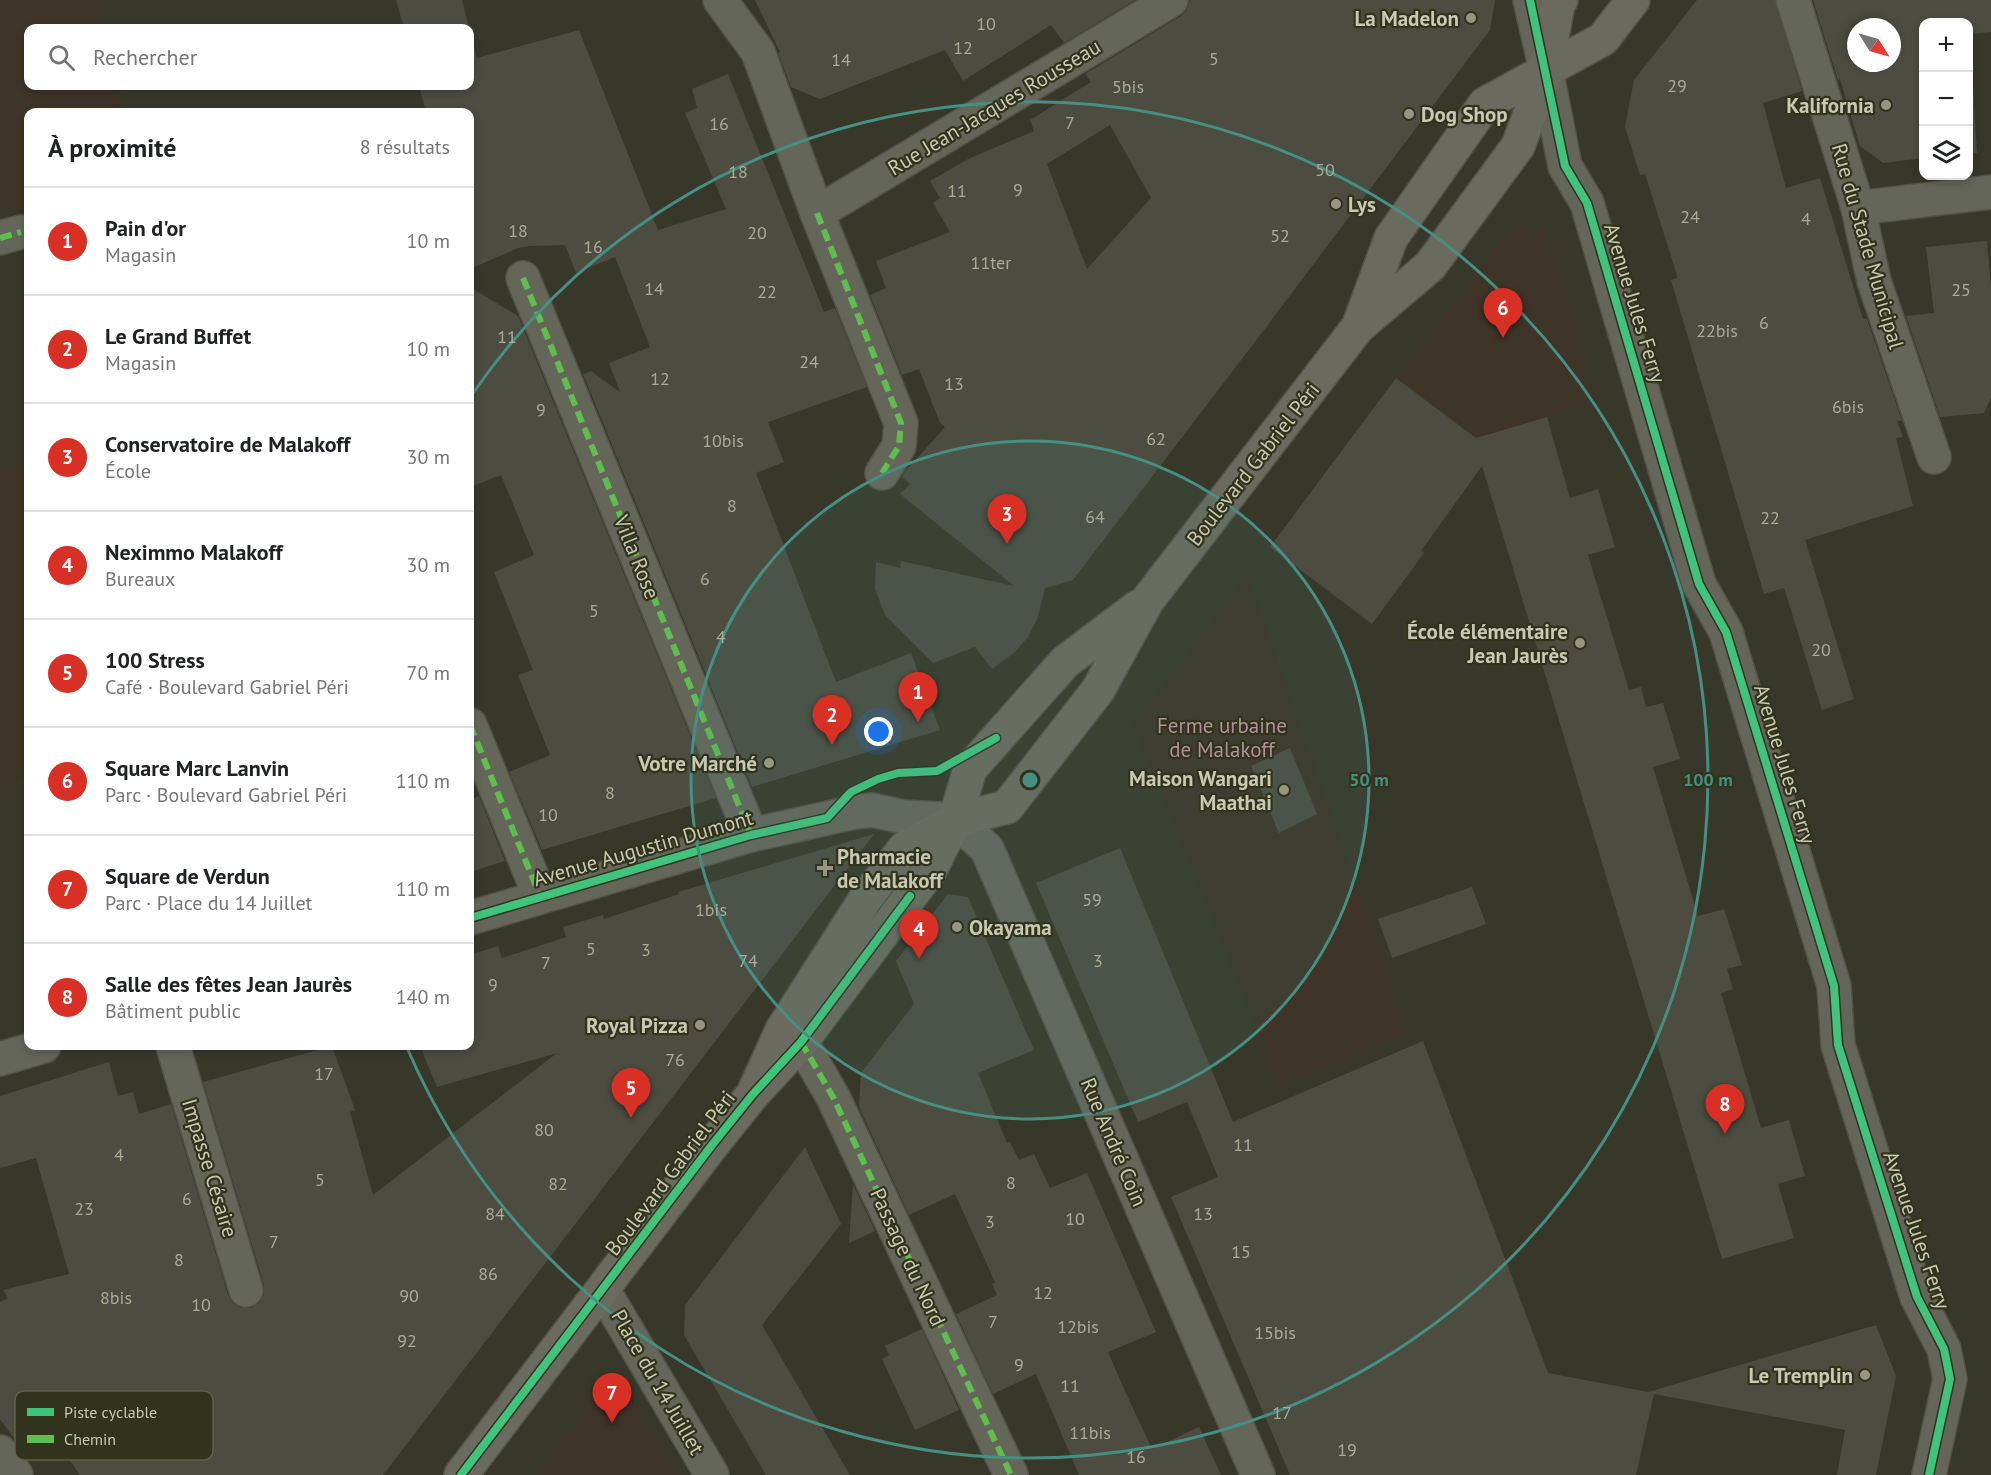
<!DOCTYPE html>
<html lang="fr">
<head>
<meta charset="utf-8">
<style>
	:root { --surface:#fff; --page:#f6f6f6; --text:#202124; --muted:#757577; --line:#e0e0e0; --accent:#d93025 }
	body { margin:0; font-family:"PT Sans",sans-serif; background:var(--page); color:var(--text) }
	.controls { position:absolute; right:18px; top:18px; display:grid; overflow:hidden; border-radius:12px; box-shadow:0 3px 9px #0003 }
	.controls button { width:54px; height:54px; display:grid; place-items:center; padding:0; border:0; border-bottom:2px solid var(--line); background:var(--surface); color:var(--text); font:30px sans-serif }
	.compass { position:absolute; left:1847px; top:18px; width:54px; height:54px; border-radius:50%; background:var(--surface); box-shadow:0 3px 9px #0003; rotate:127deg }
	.you { position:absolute; left:879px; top:732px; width:21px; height:21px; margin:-15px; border:4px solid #fff; border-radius:50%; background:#1a73e8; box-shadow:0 0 0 9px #1a73e833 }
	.badge { display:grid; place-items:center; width:39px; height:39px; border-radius:50%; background:var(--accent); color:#fff; font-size:20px; font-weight:700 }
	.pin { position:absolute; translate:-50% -50px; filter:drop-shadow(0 2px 3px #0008) }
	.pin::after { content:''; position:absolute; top:32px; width:21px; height:18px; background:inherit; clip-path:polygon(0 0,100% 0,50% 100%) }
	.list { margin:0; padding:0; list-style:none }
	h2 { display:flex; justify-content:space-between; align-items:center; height:78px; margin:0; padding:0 24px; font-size:26px }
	h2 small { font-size:20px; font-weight:400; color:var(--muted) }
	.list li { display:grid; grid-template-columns:39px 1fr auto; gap:18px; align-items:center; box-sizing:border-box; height:108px; padding:0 24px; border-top:2px solid var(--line) }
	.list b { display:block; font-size:22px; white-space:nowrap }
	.list p { margin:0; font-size:20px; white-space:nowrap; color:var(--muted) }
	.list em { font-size:20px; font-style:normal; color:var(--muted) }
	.icon { flex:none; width:33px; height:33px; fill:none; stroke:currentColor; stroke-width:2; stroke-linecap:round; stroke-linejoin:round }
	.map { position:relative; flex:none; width:1991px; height:1475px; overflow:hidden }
	.search { position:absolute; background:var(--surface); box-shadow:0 3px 9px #0003; left:24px; top:24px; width:450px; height:66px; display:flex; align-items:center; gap:15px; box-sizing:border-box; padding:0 21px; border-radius:12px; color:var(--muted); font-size:22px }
	.panel { position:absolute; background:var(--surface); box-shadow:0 3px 9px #0003; left:24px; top:108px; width:450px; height:942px; border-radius:12px }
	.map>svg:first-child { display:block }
	.green { fill:#3e3427 }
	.building { fill:#4c4d40; fill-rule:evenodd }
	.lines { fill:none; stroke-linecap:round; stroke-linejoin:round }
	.pedestrian-casing { stroke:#525348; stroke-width:36 }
	.minor-casing { stroke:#525348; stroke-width:36 }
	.tertiary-casing { stroke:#525348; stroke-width:36 }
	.secondary-casing { stroke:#525348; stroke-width:36 }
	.pedestrian { stroke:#65665a; stroke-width:33 }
	.minor { stroke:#65665a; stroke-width:33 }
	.tertiary { stroke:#65665a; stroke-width:33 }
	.secondary { stroke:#6a6a5e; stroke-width:33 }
	.quiet { stroke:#5fbe4e; stroke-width:6; stroke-dasharray:12 6; stroke-linecap:butt }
	.cycleway-casing { stroke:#32331d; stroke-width:11 }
	.cycleway { stroke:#40c37c; stroke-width:8 }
	.ring { fill:none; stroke:#468f83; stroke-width:3 }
	.poi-dot { fill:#969683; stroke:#32331d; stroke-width:2 }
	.labels { text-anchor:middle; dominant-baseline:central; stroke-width:4.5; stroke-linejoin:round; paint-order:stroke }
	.number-label { font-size:18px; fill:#a9aa96 }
	.poi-label { font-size:21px; font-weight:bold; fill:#c8c9b3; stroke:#32331d; text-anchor:end }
	.street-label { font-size:21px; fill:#c8c9b3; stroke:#32331d }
	.park-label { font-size:21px; fill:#b38f9c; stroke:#32331d }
	.key { fill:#32331d; stroke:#5f604a; stroke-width:1.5 }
	.key-label { font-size:16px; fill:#c8c9b3 }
	.centre { fill:#468f83; stroke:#32331d; stroke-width:3 }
	.ring-label { font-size:18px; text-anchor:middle; font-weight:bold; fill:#468f83; stroke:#32331d; stroke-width:4.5; stroke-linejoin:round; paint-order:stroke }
</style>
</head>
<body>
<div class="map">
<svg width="1991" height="1475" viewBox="0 0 1991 1475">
	<rect width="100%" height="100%" fill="#38382a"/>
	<path class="green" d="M0 0H96L103 28H28V86H119L126 112H28V248L25 249 13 205 0 208Z
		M1515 224 1546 231 1598 398 1547 417 1476 438 1396 379Z
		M28 461V778L0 786V470Z
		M1247 575 1408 1033 1280 1085 1133 725Z
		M614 1383 625 1386 679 1475H536L606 1384Z"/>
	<path class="building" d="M396 0H462L469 28H404Z
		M755 0H1135L1064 43 1051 25 963 81 945 50 820 99 791 87 778 53 780 52Z
		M1190 0H1495L1490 30 1248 351 1073 580 1045 588 1037 620 1028 637 1015 652 992 669 975 647 933 663 885 615 875 589 876 562 900 568 901 561 1014 586 900 494 910 484 902 477 904 473 945 427 940 423 919 369 902 375 870 295 886 288 876 261 950 232 933 203 940 198 930 181 968 159 1034 131 1030 120 1091 82 1085 74 1181 16 1187 10ZM1110 125 1151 198 1087 269 1047 164Z
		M1697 0H1775L1802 91 1763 103 1786 188 1820 178 1863 319H1867L1902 421H1897L1903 437 1896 438 1913 506 1805 540 1854 699 1822 710 1784 588 1764 594 1671 280 1678 278 1645 174 1640 175 1625 127 1634 80Z
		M1813 0H1991V32L1970 34 1977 153 1968 154V22H1923V158L1883 163 1860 146 1840 79 1838 80ZM1856 27H1892V63H1856Z
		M470 30 477 58 579 30 658 230 726 209 685 113 697 108 692 89 728 74 824 312 835 308 867 387 768 422 784 462 756 473 836 682 911 653 940 730 752 787 583 374 591 371 620 392 609 363 650 347 615 257 576 273 565 245 530 246 518 248 470 269V112H426L419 86H470Z
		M1987 241 1991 289V398L1984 413 1940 417 1906 316 1934 313 1926 247Z
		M470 287 518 316 716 798 542 850 509 772 550 755 518 675 533 670 494 572 534 555 501 475 470 487Z
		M1396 378 1476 438 1547 417 1570 498 1598 489 1615 547 1588 555 1629 690 1641 687 1646 707 1663 703 1680 759 1653 767 1698 916 1724 909 1742 965 1727 969 1733 989 1721 993 1761 1128 1789 1120 1805 1176 1778 1184 1794 1238 1722 1259 1482 466 1421 551 1424 553 1372 624 1270 547Z
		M1290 748 1317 814 1279 833 1251 766Z
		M479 796 505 861 470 872V800Z
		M874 834 383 1475H80L50 1431 23 1451 0 1419V1302L8 1298 3 1290 69 1274 36 1158 0 1168V1096L109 1062 118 1096 133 1092 139 1114 171 1104 228 1295 233 1303 241 1308H252L259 1303 264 1295V1285L203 1082 332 1046 355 1110 350 1112 373 1195 557 1053 437 1087 420 1046H470V955L498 946 502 958 566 937 563 927 603 915 604 919 679 894 678 892Z
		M1120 848 1233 1122 1423 1041 1548 1373 1648 1392 1876 1325 1896 1376 1876 1475H1837L1845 1430 1654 1394 1636 1475H1290L1171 1197 1218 1177 1187 1102 1138 1122 1036 883Z
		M1472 887 1486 924 1392 958 1378 919Z
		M948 894 968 897 1034 1050 978 1073 1007 1143 1010 1142 1019 1160 1034 1154 1050 1188 1087 1173 1156 1332 1108 1352 1124 1389 1152 1449 1199 1427 1221 1475H1079L1036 1374 993 1394 956 1314 997 1295 992 1284 995 1282 955 1194 909 1215 859 1107 861 1073 914 1004 896 961Z
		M805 1147 841 1224 762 1325 850 1475H766L684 1335 685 1305Z
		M853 1184 875 1231 849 1243Z
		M922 1329 959 1410 915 1430 882 1359 889 1355 885 1346Z"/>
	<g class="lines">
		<g class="pedestrian-casing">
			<path id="pedestrian" d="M817 213 901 423 899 446 882 473"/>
		</g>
		<g class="minor-casing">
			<path id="minor" d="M720 0 758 52 817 213 1171 0
				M1793 0 1858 208 1874 281 1934 457
				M1546 70 1565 166 1587 203 1699 584 1726 632 1834 986 1838 1045 1917 1297 1944 1349 1950 1379 1929 1475
				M1858 208 1991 192
				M0 238 21 232
				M523 278 751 835
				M470 725 540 896
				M955 820 987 849 1258 1475
				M801 1042 833 1097 1011 1475
				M173 1046 246 1290
				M603 1290 712 1475
				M0 1452 16 1475"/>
		</g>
		<g class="tertiary-casing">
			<path id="tertiary" d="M1530 0 1546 70
				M470 918 751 835 855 812 872 810 904 817 955 820
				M0 1059 44 1046"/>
		</g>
		<g class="secondary-casing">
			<path id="secondary" d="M1359 325 1391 238 1485 104 1603 39 1633 0
				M753 1094 782 1030 868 895 905 848 955 820 1007 807 1098 690 1147 601 1358 327 1430 266 1518 146 1546 70 1558 4 1561 0
				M461 1475 712 1145 753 1094 801 1042 930 870 955 820 970 769 1065 662 1138 607"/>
		</g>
		<use href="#pedestrian" class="pedestrian"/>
		<use href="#minor" class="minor"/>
		<use href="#tertiary" class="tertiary"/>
		<use href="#secondary" class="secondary"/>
		<path class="quiet" d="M817 213 901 423 899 446 882 473
			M0 238 21 232
			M523 278 751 835
			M470 725 540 896
			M801 1042 833 1097 1011 1475"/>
		<g class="cycleway-casing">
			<path id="cycleway" d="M1530 0 1565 166 1587 203 1699 584 1726 632 1834 986 1838 1045 1917 1297 1944 1349 1950 1379 1929 1475
				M470 918 751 835 827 818 851 792 878 779 898 773 937 771 996 738
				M461 1475 712 1145 753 1094 801 1042 910 896"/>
		</g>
		<use href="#cycleway" class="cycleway"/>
	</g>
	<circle cx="1030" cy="780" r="339" fill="#468f83" fill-opacity=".12"/>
	<g class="ring">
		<circle cx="1030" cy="780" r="339"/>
		<path d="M471 396A678 678 0 1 1 408 1050"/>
	</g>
	<g class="poi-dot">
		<circle cx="1471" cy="18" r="6"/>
		<circle cx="1886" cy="105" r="6"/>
		<circle cx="1409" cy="114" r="6"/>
		<circle cx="1336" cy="204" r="6"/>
		<circle cx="1580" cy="643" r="6"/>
		<circle cx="769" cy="763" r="6"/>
		<circle cx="1284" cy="790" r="6"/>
		<path d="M822 859h6v6h6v6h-6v6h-6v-6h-6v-6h6z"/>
		<circle cx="957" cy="927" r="6"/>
		<circle cx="700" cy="1025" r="6"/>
		<circle cx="1865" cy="1375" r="6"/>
	</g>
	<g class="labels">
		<g class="number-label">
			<text x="986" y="23">10</text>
			<text x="963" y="47">12</text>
			<text x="1214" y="58">5</text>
			<text x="841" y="59">14</text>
			<text x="1677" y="85">29</text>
			<text x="1128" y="86">5bis</text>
			<text x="1070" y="122">7</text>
			<text x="719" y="123">16</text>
			<text x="1325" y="169">50</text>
			<text x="738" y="171">18</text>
			<text x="1018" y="189">9</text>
			<text x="957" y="190">11</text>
			<text x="1690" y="216">24</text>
			<text x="1806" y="218">4</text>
			<text x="518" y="230">18</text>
			<text x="757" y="232">20</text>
			<text x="1280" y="235">52</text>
			<text x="593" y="246">16</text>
			<text x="991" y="262">11ter</text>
			<text x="654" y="288">14</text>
			<text x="1961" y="289">25</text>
			<text x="767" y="291">22</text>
			<text x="1764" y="322">6</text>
			<text x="1717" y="330">22bis</text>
			<text x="507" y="336">11</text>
			<text x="809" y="361">24</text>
			<text x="660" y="378">12</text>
			<text x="954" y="383">13</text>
			<text x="1848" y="406">6bis</text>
			<text x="541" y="409">9</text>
			<text x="1156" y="438">62</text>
			<text x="723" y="440">10bis</text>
			<text x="732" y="505">8</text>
			<text x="1095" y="516">64</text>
			<text x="1770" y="517">22</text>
			<text x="705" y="578">6</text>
			<text x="594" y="610">5</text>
			<text x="721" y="636">4</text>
			<text x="1821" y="649">20</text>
			<text x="610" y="792">8</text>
			<text x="548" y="814">10</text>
			<text x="1092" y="899">59</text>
			<text x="711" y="909">1bis</text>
			<text x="591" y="948">5</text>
			<text x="646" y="949">3</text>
			<text x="748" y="960">74</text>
			<text x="1098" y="960">3</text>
			<text x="546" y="962">7</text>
			<text x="493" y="984">9</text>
			<text x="675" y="1059">76</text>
			<text x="324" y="1073">17</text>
			<text x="544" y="1129">80</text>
			<text x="1243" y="1144">11</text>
			<text x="119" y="1154">4</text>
			<text x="320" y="1179">5</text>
			<text x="1011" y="1182">8</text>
			<text x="558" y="1183">82</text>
			<text x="187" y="1198">6</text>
			<text x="84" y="1208">23</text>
			<text x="495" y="1213">84</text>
			<text x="1203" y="1213">13</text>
			<text x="1075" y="1218">10</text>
			<text x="990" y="1221">3</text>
			<text x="274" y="1241">7</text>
			<text x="1241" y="1251">15</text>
			<text x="179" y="1259">8</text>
			<text x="488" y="1273">86</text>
			<text x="1043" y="1292">12</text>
			<text x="409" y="1295">90</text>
			<text x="116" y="1297">8bis</text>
			<text x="201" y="1304">10</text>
			<text x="993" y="1321">7</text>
			<text x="1078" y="1326">12bis</text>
			<text x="1275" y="1332">15bis</text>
			<text x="407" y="1340">92</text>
			<text x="1019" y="1364">9</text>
			<text x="1070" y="1385">11</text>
			<text x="1282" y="1412">17</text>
			<text x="1090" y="1432">11bis</text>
			<text x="1347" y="1449">19</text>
			<text x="1136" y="1456">16</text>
		</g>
		<g class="poi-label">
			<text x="1459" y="18">La Madelon</text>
			<text x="1874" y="105">Kalifornia</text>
			<text x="1421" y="114" text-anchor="start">Dog Shop</text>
			<text x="1348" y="204" text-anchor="start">Lys</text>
			<text x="1568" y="631">École élémentaire<tspan x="1568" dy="24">Jean Jaurès</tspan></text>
			<text x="757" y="763">Votre Marché</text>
			<text x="1272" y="778">Maison Wangari<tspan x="1272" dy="24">Maathai</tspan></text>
			<text x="837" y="856" text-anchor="start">Pharmacie<tspan x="837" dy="24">de Malakoff</tspan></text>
			<text x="969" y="927" text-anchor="start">Okayama</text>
			<text x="688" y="1025">Royal Pizza</text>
			<text x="1853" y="1375">Le Tremplin</text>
		</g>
		<g class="street-label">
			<text transform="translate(994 107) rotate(-31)">Rue Jean-Jacques Rousseau</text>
			<text transform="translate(1868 246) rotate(74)">Rue du Stade Municipal</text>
			<text transform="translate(1635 303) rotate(73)">Avenue Jules Ferry</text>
			<text transform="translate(1253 464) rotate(-52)">Boulevard Gabriel Péri</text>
			<text transform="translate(637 557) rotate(68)">Villa Rose</text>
			<text transform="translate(1785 764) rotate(73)">Avenue Jules Ferry</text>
			<text transform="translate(643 848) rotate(-16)">Avenue Augustin Dumont</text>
			<text transform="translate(1114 1142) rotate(67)">Rue André Coin</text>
			<text transform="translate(210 1168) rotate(73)">Impasse Césaire</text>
			<text transform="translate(670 1173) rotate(-53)">Boulevard Gabriel Péri</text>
			<text transform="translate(1917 1230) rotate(71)">Avenue Jules Ferry</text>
			<text transform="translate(908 1257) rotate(65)">Passage du Nord</text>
			<text transform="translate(658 1382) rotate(60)">Place du 14 Juillet</text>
		</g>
		<g class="park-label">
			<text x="1222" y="725">Ferme urbaine<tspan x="1222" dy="24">de Malakoff</tspan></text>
		</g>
	</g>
	<rect x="15" y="1391" width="198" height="69" rx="9" class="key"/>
	<rect x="27" y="1408" width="27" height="8" fill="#40c37c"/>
	<rect x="27" y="1435" width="27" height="8" fill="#5fbe4e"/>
	<g class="key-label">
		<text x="64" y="1418">Piste cyclable</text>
		<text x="64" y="1445">Chemin</text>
	</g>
	<circle cx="1030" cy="780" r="9" class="centre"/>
	<g class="ring-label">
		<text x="1369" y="786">50 m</text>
		<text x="1708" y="786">100 m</text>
	</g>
</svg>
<div class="controls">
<button>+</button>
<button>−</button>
<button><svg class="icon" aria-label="layers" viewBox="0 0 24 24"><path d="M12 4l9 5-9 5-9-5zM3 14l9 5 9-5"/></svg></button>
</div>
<svg class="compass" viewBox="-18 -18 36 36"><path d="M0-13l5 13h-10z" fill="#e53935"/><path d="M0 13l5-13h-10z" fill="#757577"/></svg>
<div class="you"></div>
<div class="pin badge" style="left:918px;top:722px">1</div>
<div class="pin badge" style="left:832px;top:745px">2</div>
<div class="pin badge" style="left:1007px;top:544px">3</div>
<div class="pin badge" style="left:919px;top:959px">4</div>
<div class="pin badge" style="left:631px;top:1118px">5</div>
<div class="pin badge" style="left:1503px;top:338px">6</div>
<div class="pin badge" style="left:612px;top:1423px">7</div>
<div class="pin badge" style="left:1725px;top:1134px">8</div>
<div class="search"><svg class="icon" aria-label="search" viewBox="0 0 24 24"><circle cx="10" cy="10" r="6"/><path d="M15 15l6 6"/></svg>Rechercher</div>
<section class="panel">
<h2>À proximité<small>8 résultats</small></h2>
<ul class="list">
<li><span class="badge">1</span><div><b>Pain d'or</b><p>Magasin</p></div><em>10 m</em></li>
<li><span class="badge">2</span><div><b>Le Grand Buffet</b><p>Magasin</p></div><em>10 m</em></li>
<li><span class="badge">3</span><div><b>Conservatoire de Malakoff</b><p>École</p></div><em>30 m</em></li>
<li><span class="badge">4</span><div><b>Neximmo Malakoff</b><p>Bureaux</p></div><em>30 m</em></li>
<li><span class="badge">5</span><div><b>100 Stress</b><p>Café · Boulevard Gabriel Péri</p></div><em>70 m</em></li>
<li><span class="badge">6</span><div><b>Square Marc Lanvin</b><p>Parc · Boulevard Gabriel Péri</p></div><em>110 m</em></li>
<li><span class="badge">7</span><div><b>Square de Verdun</b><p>Parc · Place du 14 Juillet</p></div><em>110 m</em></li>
<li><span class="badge">8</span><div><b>Salle des fêtes Jean Jaurès</b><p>Bâtiment public</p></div><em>140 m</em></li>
</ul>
</section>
</div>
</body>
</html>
